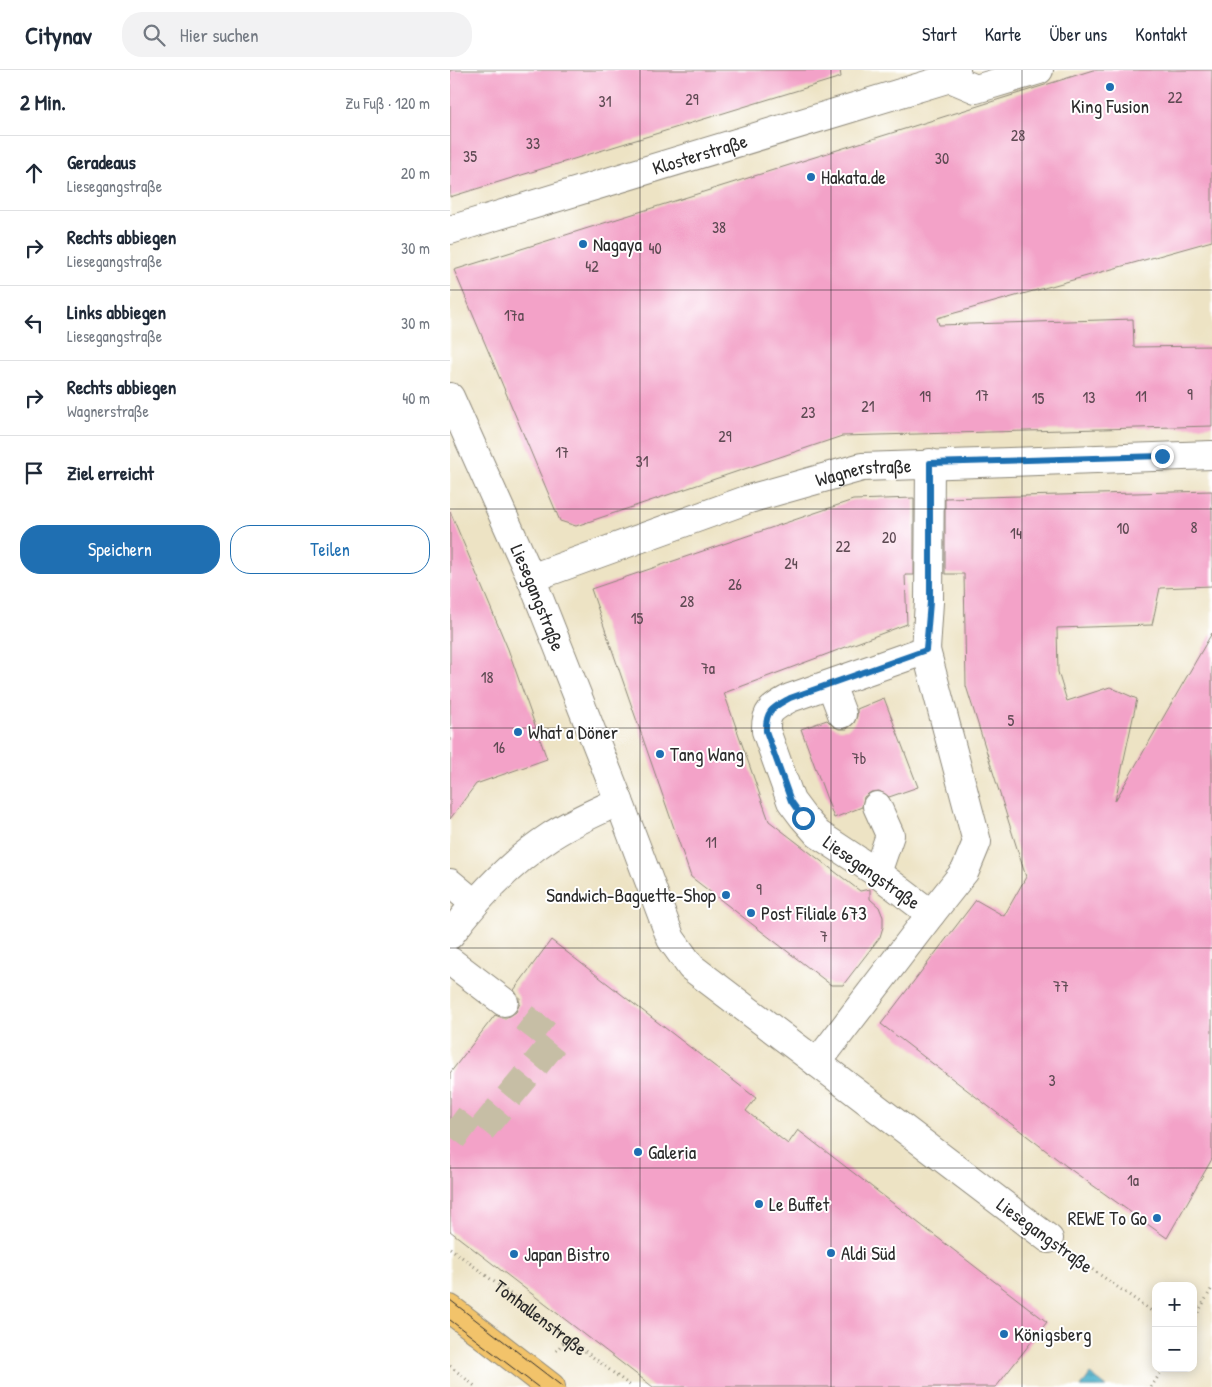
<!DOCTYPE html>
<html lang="de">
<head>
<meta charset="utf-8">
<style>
	:root { --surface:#fff; --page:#f2f2f3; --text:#1f2937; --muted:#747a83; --line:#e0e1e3; --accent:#1f6fb2 }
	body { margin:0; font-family:"Patrick Hand",sans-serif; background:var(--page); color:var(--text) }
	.controls { position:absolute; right:15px; bottom:15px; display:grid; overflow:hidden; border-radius:10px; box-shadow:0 2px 12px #0003 }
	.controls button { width:45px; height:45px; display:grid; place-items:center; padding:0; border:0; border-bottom:1px solid var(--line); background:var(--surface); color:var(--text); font:25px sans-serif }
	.stop { position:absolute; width:15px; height:15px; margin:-11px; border:4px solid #1f6fb2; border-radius:50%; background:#fff }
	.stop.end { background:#1f6fb2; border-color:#fff; box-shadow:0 1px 5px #0008 }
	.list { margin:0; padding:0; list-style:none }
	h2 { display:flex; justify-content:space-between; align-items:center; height:65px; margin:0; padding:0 20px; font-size:21px }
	h2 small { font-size:16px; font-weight:400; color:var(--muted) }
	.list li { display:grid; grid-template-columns:32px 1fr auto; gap:15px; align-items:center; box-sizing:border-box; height:75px; padding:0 20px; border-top:1px solid var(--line) }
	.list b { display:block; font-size:19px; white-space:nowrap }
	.list p { margin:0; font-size:16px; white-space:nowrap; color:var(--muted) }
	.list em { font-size:16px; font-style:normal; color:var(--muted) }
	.actions { display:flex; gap:10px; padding:15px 20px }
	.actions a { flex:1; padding:11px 0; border:1px solid var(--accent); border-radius:20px; text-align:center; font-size:18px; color:var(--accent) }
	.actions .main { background:var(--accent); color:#fff }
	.icon { flex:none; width:28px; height:28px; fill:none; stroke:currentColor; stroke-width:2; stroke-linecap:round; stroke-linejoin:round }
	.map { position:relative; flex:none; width:762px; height:1317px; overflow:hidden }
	header { display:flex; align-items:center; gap:30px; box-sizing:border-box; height:70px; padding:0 25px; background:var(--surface); border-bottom:1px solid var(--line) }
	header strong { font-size:24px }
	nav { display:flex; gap:28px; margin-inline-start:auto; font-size:18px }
	.search { width:350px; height:45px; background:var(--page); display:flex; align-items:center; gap:12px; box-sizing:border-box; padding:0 18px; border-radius:20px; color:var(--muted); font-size:19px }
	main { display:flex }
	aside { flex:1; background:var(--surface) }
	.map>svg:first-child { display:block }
	.water { fill:url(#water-ripples); stroke:#3c6f7c }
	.building { fill:#f3a2c8 }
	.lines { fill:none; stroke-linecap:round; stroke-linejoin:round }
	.minor-tunnel { stroke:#c6bea5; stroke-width:28; stroke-dasharray:28 14; stroke-linecap:butt }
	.minor-casing { stroke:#8c8778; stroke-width:30 }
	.major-casing { stroke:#8c8778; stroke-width:30 }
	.path { stroke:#8c8778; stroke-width:3; stroke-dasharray:1 4; stroke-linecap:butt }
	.minor { stroke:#fff; stroke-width:28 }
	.major { stroke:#f2c36a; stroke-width:28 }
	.tram { stroke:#2b2b2b; stroke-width:1 }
	.route { stroke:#1f6fb2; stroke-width:6 }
	.grid { fill:none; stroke:#2b2b2b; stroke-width:1; stroke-opacity:0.55 }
	.poi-dot { fill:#1f6fb2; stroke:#fff; stroke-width:2 }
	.labels { text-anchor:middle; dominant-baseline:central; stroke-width:4; stroke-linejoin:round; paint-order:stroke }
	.number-label { font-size:16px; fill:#5d4952 }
	.poi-label { font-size:19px; fill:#2b2b2b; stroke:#fff; text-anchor:start }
	.street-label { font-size:19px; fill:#2b2b2b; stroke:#fff }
</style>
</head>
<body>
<header>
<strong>Citynav</strong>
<div class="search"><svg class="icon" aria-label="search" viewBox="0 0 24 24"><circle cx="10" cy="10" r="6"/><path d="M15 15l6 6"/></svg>Hier suchen</div>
<nav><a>Start</a><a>Karte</a><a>Über uns</a><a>Kontakt</a></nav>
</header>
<main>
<aside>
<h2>2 Min.<small>Zu Fuß · 120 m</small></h2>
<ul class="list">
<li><svg class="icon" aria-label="ahead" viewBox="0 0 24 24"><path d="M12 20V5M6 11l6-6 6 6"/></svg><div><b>Geradeaus</b><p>Liesegangstraße</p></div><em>20 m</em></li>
<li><svg class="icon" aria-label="right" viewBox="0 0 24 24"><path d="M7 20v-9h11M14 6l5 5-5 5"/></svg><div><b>Rechts abbiegen</b><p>Liesegangstraße</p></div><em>30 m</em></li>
<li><svg class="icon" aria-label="left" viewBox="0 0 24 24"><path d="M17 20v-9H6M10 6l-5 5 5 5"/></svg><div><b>Links abbiegen</b><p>Liesegangstraße</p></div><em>30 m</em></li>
<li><svg class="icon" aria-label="right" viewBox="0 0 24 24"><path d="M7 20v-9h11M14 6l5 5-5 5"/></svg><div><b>Rechts abbiegen</b><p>Wagnerstraße</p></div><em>40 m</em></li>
<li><svg class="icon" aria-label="arrive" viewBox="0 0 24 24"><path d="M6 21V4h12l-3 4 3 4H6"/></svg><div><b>Ziel erreicht</b></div></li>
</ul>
<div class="actions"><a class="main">Speichern</a><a>Teilen</a></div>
</aside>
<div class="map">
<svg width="762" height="1317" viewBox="0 0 762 1317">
	<defs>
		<pattern id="water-ripples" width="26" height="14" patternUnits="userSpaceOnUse" patternTransform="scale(1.25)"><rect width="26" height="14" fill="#4eb3cd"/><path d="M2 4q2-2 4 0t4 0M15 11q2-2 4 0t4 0" fill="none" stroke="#4192a7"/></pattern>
	</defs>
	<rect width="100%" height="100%" fill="#fff"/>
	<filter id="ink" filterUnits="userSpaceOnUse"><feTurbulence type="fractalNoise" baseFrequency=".02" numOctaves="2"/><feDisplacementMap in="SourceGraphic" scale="10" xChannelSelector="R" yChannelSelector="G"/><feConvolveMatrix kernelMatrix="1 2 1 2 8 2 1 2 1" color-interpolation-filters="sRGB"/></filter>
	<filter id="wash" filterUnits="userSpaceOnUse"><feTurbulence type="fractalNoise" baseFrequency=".0096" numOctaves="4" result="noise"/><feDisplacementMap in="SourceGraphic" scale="20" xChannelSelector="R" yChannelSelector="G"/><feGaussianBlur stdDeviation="1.12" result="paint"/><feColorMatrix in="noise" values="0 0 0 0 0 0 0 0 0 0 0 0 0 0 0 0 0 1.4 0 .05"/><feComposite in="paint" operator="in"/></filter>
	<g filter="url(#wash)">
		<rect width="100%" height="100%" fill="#ede3c4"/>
		<path class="water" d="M640 1304 657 1317H631Z"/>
		<g id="blocks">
			<path class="building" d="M0 0H390L391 7 0 127Z
				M643 0H762V171L487 248 489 255 683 249 684 277 762 276V356L392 366 126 456 110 451 4 200Z
				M762 421V516L710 518 702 555 607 558 608 602 617 631 660 617 687 629 665 731 762 563V1089L717 1168 624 1102 431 954 526 830 554 846 576 807 516 616 514 504H495V428Z
				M464 428V505H455L457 554 274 623 319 751 410 821 420 819V829L429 837 433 847V857L430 867 393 915H381L241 807 141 519 403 430Z
				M0 441 58 579 97 689 26 714 0 749Z
				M434 628 468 717 439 727 429 721 421 722 414 727 412 737 384 748 351 659 377 650 383 656 389 659H397L404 653 407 646V639Z
				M101 870 306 1028 296 1041 338 1074 348 1060 597 1252 546 1317H203L0 1161V1003L45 945 53 948 60 946 66 942 70 933 68 926 64 920Z"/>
		</g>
	</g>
	<g filter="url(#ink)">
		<use href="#blocks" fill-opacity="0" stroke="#8c8778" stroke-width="1"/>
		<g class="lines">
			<path class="minor-tunnel" d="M0 1049 25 1068 105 971 54 932"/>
			<g class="minor-casing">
				<g id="minor">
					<path d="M500 8 526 19 589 0"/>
					<path id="s2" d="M0 160 500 8 506 0"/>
					<path id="s3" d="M0 327 81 508 169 731C147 742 122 752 101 766 61 792 28 827 0 865"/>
					<path id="s4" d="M81 508 299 429 412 397 762 385"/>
					<path d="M476 580 527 772 515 801 481 844"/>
					<path d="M381 615 392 644"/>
					<path d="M169 731 221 869 241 897 599 1169"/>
					<path d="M427 803 440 765 427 736"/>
					<path d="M0 813 24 833"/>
					<path d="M0 891 54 932"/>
					<path d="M367 993 481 844 427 803 368 764 353 747 341 731 316 661C315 640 324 637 340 628L476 580 479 532 480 393"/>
				</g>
			</g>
			<g class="major-casing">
				<path id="major" d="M0 1239 101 1317"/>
			</g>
			<g class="path">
				<path id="s1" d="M0 1178 182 1317"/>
				<path d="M626 1188 706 1244"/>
				<path d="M743 1251 762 1218"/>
				<path d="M106 1281 118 1267"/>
				<path d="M0 1296 26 1317"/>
				<path d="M701 1317 714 1298"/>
			</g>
			<use href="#minor" class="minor"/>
			<use href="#major" class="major"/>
			<path class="tram" d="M0 1230 113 1317
				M0 1250 88 1317"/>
		</g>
	</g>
	<g class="lines" filter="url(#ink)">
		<path class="route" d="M353 748 341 731 316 661C315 640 324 637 340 628L476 580 480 532V393L712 386"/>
	</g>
	<path class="grid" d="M190 0V1317M381 0V1317M572 0V1317M0 220H762M0 439H762M0 658H762M0 878H762M0 1098H762"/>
	<g class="poi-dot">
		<circle cx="660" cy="17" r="5"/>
		<circle cx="361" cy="107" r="5"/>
		<circle cx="133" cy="174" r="5"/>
		<circle cx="68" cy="662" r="5"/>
		<circle cx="210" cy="684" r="5"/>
		<circle cx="276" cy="825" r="5"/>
		<circle cx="301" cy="843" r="5"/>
		<circle cx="188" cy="1082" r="5"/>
		<circle cx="309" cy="1134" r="5"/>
		<circle cx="707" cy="1148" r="5"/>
		<circle cx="381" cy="1183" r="5"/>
		<circle cx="64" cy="1184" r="5"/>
		<circle cx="554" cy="1264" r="5"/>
	</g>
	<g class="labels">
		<g class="number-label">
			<text x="725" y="27">22</text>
			<text x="242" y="29">29</text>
			<text x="155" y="31">31</text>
			<text x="568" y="65">28</text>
			<text x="83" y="73">33</text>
			<text x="20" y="86">35</text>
			<text x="492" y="88">30</text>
			<text x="269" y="157">38</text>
			<text x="205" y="178">40</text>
			<text x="142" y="196">42</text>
			<text x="64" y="245">17a</text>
			<text x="740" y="324">9</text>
			<text x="532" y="325">17</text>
			<text x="475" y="326">19</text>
			<text x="691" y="326">11</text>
			<text x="639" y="327">13</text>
			<text x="588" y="328">15</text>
			<text x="418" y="336">21</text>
			<text x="358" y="342">23</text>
			<text x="275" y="366">29</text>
			<text x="112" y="382">17</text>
			<text x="192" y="391">31</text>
			<text x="744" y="457">8</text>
			<text x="673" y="458">10</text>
			<text x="566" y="463">14</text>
			<text x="439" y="467">20</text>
			<text x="393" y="476">22</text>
			<text x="341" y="493">24</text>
			<text x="285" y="514">26</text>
			<text x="237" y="531">28</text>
			<text x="187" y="548">15</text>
			<text x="258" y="598">7a</text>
			<text x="37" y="607">18</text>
			<text x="561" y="650">5</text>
			<text x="49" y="677">16</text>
			<text x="409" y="688">7b</text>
			<text x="261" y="772">11</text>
			<text x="309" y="819">9</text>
			<text x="374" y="866">7</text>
			<text x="611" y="916">77</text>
			<text x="602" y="1010">3</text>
			<text x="683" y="1110">1a</text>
		</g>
		<g class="poi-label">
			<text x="660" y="36" text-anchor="middle">King Fusion</text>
			<text x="371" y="107">Hakata.de</text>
			<text x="143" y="174">Nagaya</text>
			<text x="78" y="662">What a Döner</text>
			<text x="220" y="684">Tang Wang</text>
			<text x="266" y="825" text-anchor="end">Sandwich-Baguette-Shop</text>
			<text x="311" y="843">Post Filiale 673</text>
			<text x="198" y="1082">Galeria</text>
			<text x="319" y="1134">Le Buffet</text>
			<text x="697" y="1148" text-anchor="end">REWE To Go</text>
			<text x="391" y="1183">Aldi Süd</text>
			<text x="74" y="1184">Japan Bistro</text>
			<text x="564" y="1264">Königsberg</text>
		</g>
		<g class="street-label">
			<text stroke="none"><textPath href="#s2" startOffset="261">Klosterstraße</textPath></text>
			<text stroke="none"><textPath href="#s4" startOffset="350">Wagnerstraße</textPath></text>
			<text stroke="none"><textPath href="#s3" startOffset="219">Liesegangstraße</textPath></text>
			<text transform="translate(422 802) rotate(35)">Liesegangstraße</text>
			<text transform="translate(595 1165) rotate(36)">Liesegangstraße</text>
			<text stroke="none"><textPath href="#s1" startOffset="114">Tonhallenstraße</textPath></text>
		</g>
	</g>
</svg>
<div class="controls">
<button>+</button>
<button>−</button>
</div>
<div class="stop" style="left:353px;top:748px"></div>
<div class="stop end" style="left:712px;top:386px"></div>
</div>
</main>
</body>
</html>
